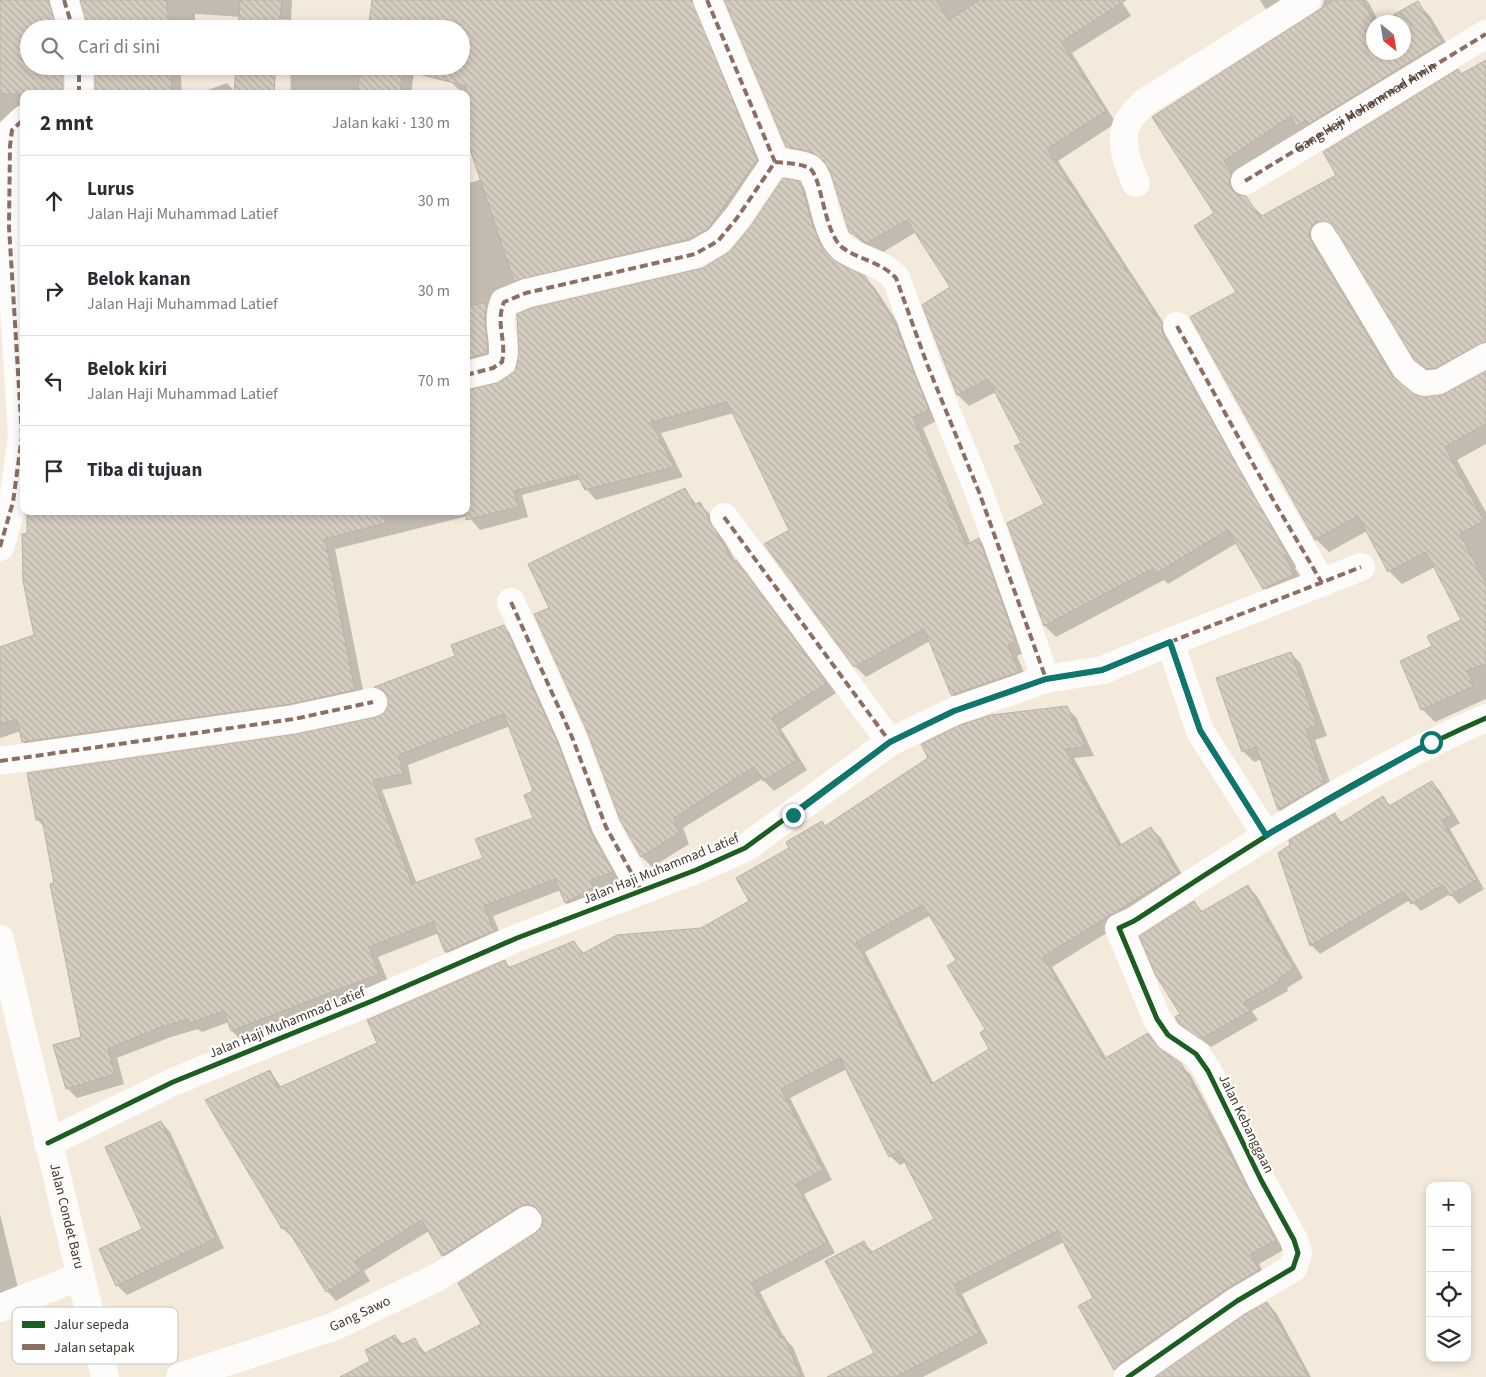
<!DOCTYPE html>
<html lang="id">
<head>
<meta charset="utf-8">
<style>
	:root { --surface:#fff; --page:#f2f2f3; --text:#2b2b33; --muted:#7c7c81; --line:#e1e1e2 }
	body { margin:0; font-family:"Source Sans 3",sans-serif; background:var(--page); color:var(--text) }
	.controls { position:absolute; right:15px; bottom:15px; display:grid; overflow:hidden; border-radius:10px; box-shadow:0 2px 8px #0003 }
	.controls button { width:45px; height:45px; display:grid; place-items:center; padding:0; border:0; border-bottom:1px solid var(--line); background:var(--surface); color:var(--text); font:25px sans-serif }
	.compass { position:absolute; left:1366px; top:15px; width:45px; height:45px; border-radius:50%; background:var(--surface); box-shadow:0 2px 8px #0003; rotate:150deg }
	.stop { position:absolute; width:15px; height:15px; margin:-11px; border:4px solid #0f766e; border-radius:50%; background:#fff }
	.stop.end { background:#0f766e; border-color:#fff; box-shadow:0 1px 5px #0008 }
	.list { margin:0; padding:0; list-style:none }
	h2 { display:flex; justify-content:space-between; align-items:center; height:65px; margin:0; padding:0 20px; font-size:21px }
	h2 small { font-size:16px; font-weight:400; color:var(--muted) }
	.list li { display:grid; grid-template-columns:32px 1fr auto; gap:15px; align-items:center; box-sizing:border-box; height:90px; padding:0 20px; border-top:1px solid var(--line) }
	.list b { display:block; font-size:19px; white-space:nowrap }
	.list p { margin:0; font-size:16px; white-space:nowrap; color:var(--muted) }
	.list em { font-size:16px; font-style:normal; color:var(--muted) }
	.icon { flex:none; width:28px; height:28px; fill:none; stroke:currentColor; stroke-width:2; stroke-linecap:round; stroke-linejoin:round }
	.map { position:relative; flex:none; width:1486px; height:1377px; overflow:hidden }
	.search { position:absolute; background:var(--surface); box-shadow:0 2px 8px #0003; left:20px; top:20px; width:450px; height:55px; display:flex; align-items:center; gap:12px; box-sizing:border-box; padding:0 18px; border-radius:28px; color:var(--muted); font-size:19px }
	.panel { position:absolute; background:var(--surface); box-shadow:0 2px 8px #0003; left:20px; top:90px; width:450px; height:425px; border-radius:10px }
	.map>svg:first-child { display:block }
	.shadow { fill:#0003; fill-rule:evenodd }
	.building { fill:url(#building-back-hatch); stroke:#bab2a7; fill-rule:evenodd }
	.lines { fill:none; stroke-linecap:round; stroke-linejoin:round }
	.lane { stroke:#fdfcfa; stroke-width:24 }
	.street { stroke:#fdfcfa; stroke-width:28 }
	.quiet { stroke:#8d6e63; stroke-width:4; stroke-dasharray:8 4; stroke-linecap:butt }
	.cycleway-casing { stroke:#fff; stroke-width:8 }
	.cycleway { stroke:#1b5e20; stroke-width:5 }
	.route { stroke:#0f766e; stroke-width:6 }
	.labels { text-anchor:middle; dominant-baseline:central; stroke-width:4.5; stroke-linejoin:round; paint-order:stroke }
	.street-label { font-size:14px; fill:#41392c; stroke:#fff }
	.key { fill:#fff; stroke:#c6c4c0; stroke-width:1 }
	.key-label { font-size:14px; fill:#41392c }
</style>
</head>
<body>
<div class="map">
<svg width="1486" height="1377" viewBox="0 0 1486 1377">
	<defs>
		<pattern id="building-back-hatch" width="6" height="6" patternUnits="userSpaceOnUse" patternTransform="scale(1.25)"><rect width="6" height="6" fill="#d4ccbf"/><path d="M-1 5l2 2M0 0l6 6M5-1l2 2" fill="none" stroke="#b7b0a4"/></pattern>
	</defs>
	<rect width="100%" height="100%" fill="#f3eadc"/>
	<path class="shadow" d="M0 0H48L29 29V66L24 94V118L0 213Z
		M119 0H292L291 20 195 14V29H105Z
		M373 0H683L703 19 767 171 718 239 503 301 497 363 466 374V184L482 179 532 109 460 91 449 80 461 66V29Z
		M725 0H1121L1131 16 1072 53 1116 123 1058 161 1173 337 1298 566 1295 568 1306 586 1275 600 1264 588 1237 543 1168 584 1164 580 1056 637 1045 626 1008 524 1045 505 1022 444 996 392 969 406 958 395 952 288 916 232 880 254 870 250 850 231 828 166 824 163 799 158 787 146Z
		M1260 0H1311L1278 21 1265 8Z
		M1324 0H1366L1369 3 1379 22H1374V52H1404V22H1383L1417 3 1430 16 1454 56 1244 187 1242 196 1263 216 1338 176 1458 71 1463 75 1486 71V359L1429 373 1415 359 1341 235 1337 233 1328 235 1324 255 1402 386 1414 395 1423 398 1447 394 1486 372V444L1457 460 1486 512V699L1435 722 1422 709 1434 647 1463 621 1435 567 1402 584 1389 571 1367 531 1329 552 1316 539 1238 292 1216 213 1154 118 1316 14 1322 7Z
		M108 66H180L182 94H110Z
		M290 66H415L411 94H291Z
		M227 83 237 94H197Z
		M799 182 810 193 822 234 833 259 864 277 875 288 905 334 938 420 923 428 971 544 979 540 989 550 1025 652 1017 656 1028 682 963 705 952 695 930 641 866 677 855 666 766 545 791 530 734 413 661 433 683 477 596 500 586 489 581 479 522 495 528 517 480 530 468 516 335 549 365 700 33 752 23 742 21 731 0 738V648L35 636 28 511H466L498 384 731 252Z
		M685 490 697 505 699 504 710 514 736 562 746 572 836 693 781 729 807 770 774 791 762 779 683 828 689 844 652 867 642 857 621 820 551 609Z
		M504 627 514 637 622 882 600 890 603 897 575 912 566 903 561 890 493 916 503 941 456 962 446 952 439 933 378 957 389 984 242 1041 232 1031 229 1022 202 1032 198 1029 171 1037 117 1058 124 1084 77 1098 67 1088 83 1038 44 827 37 819 296 736 377 718 385 714 389 707V698L377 687 457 657ZM510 726 535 792 534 819 484 859 417 884 382 790 412 784 408 765Z
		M1291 653 1301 664 1327 736 1315 740 1334 793 1290 820 1279 810 1262 759 1254 762 1243 751Z
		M1066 708 1076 717 1094 756 1074 758 1122 845 1151 828 1161 838 1187 883 1052 967 1107 1059 1148 1035 1163 1052 1190 1074 1285 1249 1259 1264 1268 1280 1123 1377 1114 1368 1094 1298 1064 1242 962 1294 988 1343 923 1377H830L876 1354 864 1243 874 1253 936 1219 906 1162 900 1165 890 1156 847 1069 790 1098 832 1180 804 1194 835 1253 760 1292 785 1339 793 1347 805 1377H340L372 1361 395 1336 404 1345 414 1340 426 1353 483 1324 542 1228V1215L537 1214 453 1265 443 1255 429 1231 364 1271 370 1281 336 1301 327 1291 293 1238 283 1229 207 1101 270 1071 282 1088 378 1044 505 962 511 968 574 943 585 954 702 930 751 901 826 827ZM931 915 958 961 987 1030 991 1049 934 1084 865 952Z
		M1432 782 1440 791 1460 823 1450 829 1484 889 1459 904 1450 894 1421 911 1410 900 1320 954 1312 946 1279 853 1335 815 1343 823 1383 798 1391 806Z
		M1248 887 1257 896 1303 978 1287 988 1288 991 1252 1011 1258 1020 1211 1047 1180 1023 1194 902 1203 912Z
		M161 1122 170 1132 224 1248 127 1295 117 1285 101 1250 144 1229Z
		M0 1214 20 1296 0 1303Z
		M1267 1303 1277 1314 1311 1377H1158Z"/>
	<path class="building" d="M0 0H49L57 29H29V66H63V94H0Z
		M80 0H167L169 29H88Z
		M240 0H282L279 29H238Z
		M372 0H692L757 160 708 229 689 239 514 281 466 137V86L403 70 400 94 357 93 361 66H461V29H368Z
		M724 0H936L949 20 979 0H1126L1061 42 1106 111 1047 149 1162 324 1163 334 1287 554 1284 556 1295 574 1263 589 1228 530 1155 574 1152 569 1044 626 1007 523 1044 504 1014 446 1021 443 988 379 957 395 922 305 950 287 907 220 867 243 849 232 832 177 825 162 811 152 786 147Z
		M1334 0H1362L1374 22V52H1404V22H1381L1418 1 1442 42 1309 124 1306 120 1296 126 1291 116 1224 161 1232 173 1229 182 1232 190 1238 195 1246 196 1260 217 1336 175 1323 152 1458 69 1461 74 1486 60V341L1436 368 1426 369 1414 360 1334 227 1329 222H1316L1311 227 1309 234 1311 241 1392 376 1414 394 1424 397 1442 395 1486 371V424L1445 447 1484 521 1460 534 1486 584V667L1484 664 1467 671 1474 686 1421 710 1400 661 1432 646 1427 636 1461 620 1426 552 1388 572 1358 516 1315 540 1190 317 1236 292 1194 226 1214 213 1152 117Z
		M95 66H171L172 94H95Z
		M236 66H276L274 93H234Z
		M783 178 800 181 812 223 822 248 835 261 865 276 895 323 929 410 913 417 966 545 979 538 1016 641 1008 645 1019 672 951 695 924 629 854 667 764 544 789 530 727 402 651 422 674 467 585 490 577 475 514 491 518 507 466 520V390L497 383 515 371 519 354 517 314 531 308 703 268 730 251 750 227Z
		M487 303 485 318 488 353 466 359V305Z
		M685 488 694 505 700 502 733 562 736 560 827 683 772 718 797 760 763 781 754 767 674 818 679 833 641 857 620 820 587 731 534 614 549 608 528 564Z
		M27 511H385L386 523 325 539 355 690 291 704 22 742 17 719 0 724V647L34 635 23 581 22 534 27 533Z
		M504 625 558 743 591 833 613 872 591 880 594 887 565 903 555 879 484 906 494 931 445 952 433 922 369 947 379 974 231 1031 224 1011 190 1023 189 1019 161 1027 108 1049 115 1074 66 1089 53 1045 81 1037 50 884 54 883 42 819 36 820 27 773 296 734 376 717 384 713 388 706V699L384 691 374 687 455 656 451 645ZM504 714 533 791 524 795 533 818 475 839 483 858 412 884 373 780 403 774 399 755Z
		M1291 652 1317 725 1306 729 1324 783 1278 810 1256 747 1242 752 1216 678Z
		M1067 706 1086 747 1065 749 1119 846 1151 827 1178 873 1043 957 1104 1059 1148 1033 1159 1048 1181 1063 1276 1240 1251 1254 1259 1270 1228 1288 1119 1364 1114 1370 1078 1306 1093 1298 1057 1231 954 1285 979 1333 896 1377H827L874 1353 825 1261 864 1241 870 1253 934 1219 899 1151 889 1157 840 1058 781 1089 823 1170 796 1184 827 1243 751 1283 780 1338 784 1336 801 1377H340L370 1361 365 1350 395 1335 400 1345 415 1338 423 1354 481 1324 458 1283 535 1233 541 1227 543 1219 540 1212 534 1206 526 1204 519 1207 442 1256 422 1220 355 1261 361 1271 326 1292 286 1227 282 1229 205 1100 270 1070 278 1088 377 1043 367 1020 505 960 508 968 574 941 582 954 617 935 701 928 749 901 736 878 789 848 786 842 822 821 825 826 928 758 921 744 960 725 991 715ZM923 905 956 960 947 966 985 1029 980 1033 989 1049 931 1084 856 942Z
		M1432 781 1452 815 1442 821 1477 880 1450 896 1443 885 1411 904 1404 891 1310 946 1278 853 1290 845 1289 840 1335 813 1339 824 1383 796 1389 806Z
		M1248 885 1294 969 1279 978 1280 981 1244 1002 1250 1011 1201 1039 1179 1024 1175 1017 1180 1014 1155 974 1139 936 1194 901 1201 912Z
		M161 1121 216 1238 116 1286 99 1249 142 1229 105 1147Z
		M1267 1302 1309 1377H1155L1245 1314Z"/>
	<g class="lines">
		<path class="lane" d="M1323 234 1404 369 1422 383 1440 381 1486 355"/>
		<g class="street">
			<path d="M64 0 73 29"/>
			<path d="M707 0 775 162"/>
			<path d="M79 94V66"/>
			<path d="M775 162C785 163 799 163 809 168 822 174 823 233 843 248 860 260 881 262 896 278L927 364 979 492 1046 679"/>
			<path id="s1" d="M1245 181 1486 34"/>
			<path d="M1136 183C1128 165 1117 139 1129 120 1133 113 1140 108 1145 102L1307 0"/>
			<path d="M1177 326 1268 491 1322 583"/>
			<path d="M466 375 493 368 502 362C507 340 495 324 504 302L526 293 695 254 718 241 737 218 775 162"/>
			<path d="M22 436 9 227 10 146 12 130 24 119"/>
			<path d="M724 517 890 742"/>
			<path d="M0 547 13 502 22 436H24"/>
			<path d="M511 602 572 737 606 827 641 890"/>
			<path d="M1170 642 1361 567"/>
			<path d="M0 761 294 719 373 702"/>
			<path id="s2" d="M0 939 105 1377"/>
			<path d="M48 1143 173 1082 372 1001 517 938 696 870 745 848 890 742 954 711 1046 679 1103 670 1170 642 1200 731 1266 835"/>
			<path d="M0 1308 81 1276"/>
			<path id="s3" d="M180 1377 333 1327 438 1277 527 1220"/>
			<path d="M1128 1377 1237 1301 1293 1268 1298 1253 1294 1240 1261 1180 1208 1071 1196 1054 1168 1035 1157 1019 1119 928 1134 921C1247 847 1361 772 1486 718"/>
		</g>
		<path class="quiet" d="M64 0 73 29
			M707 0 775 162
			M79 94V66
			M775 162C785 163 799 163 809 168 822 174 823 233 843 248 860 260 881 262 896 278L927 364 979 492 1046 679
			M1245 181 1486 34
			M1177 326 1268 491 1322 583
			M466 375 493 368 502 362C507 340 495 324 504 302L526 293 695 254 718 241 737 218 775 162
			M22 436 9 227 10 146 12 130 24 119
			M724 517 890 742
			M0 547 13 502 22 436H24
			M511 602 572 737 606 827 641 890
			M1170 642 1361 567
			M0 761 294 719 373 702"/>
		<g class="cycleway-casing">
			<path id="cycleway" d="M48 1143 173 1082 372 1001 517 938 696 870 745 848 890 742 954 711 1046 679 1103 670 1170 642 1200 731 1266 835
				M1128 1377 1237 1301 1293 1268 1298 1253 1294 1240 1261 1180 1208 1071 1196 1054 1168 1035 1157 1019 1119 928 1134 921C1247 847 1361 772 1486 718"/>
		</g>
		<use href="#cycleway" class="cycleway"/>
	</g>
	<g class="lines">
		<path class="route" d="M793 815 890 742 954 711 1046 679 1102 670 1170 642 1200 730 1266 835 1431 742"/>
	</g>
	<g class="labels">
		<g class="street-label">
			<text stroke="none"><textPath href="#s1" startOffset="141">Gang Haji Mohammad Amin</textPath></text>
			<text transform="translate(661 869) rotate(-22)">Jalan Haji Muhammad Latief</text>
			<text transform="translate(287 1023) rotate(-22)">Jalan Haji Muhammad Latief</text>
			<text transform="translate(1246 1124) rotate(64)">Jalan Kebanggaan</text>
			<text stroke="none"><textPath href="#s2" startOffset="285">Jalan Condet Baru</textPath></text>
			<text stroke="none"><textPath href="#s3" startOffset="191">Gang Sawo</textPath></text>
		</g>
	</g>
	<rect x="12" y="1307" width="166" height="57" rx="8" class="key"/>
	<rect x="22" y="1321" width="23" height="7" fill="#1b5e20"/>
	<rect x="22" y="1344" width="23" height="6" fill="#8d6e63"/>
	<g class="key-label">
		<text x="54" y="1329">Jalur sepeda</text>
		<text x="54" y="1352">Jalan setapak</text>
	</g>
</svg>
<div class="controls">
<button>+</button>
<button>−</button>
<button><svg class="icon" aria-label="locate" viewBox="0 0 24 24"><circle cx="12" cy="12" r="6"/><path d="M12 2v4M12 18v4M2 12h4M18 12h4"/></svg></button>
<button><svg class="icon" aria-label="layers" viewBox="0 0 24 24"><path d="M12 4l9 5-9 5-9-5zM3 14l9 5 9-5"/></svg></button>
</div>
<svg class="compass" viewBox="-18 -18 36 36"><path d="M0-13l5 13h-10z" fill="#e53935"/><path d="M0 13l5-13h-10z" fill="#7c7c81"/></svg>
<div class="stop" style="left:1431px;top:742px"></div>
<div class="stop end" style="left:793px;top:815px"></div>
<div class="search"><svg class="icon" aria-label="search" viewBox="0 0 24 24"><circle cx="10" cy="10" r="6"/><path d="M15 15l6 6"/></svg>Cari di sini</div>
<section class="panel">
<h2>2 mnt<small>Jalan kaki · 130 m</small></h2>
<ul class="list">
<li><svg class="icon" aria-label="ahead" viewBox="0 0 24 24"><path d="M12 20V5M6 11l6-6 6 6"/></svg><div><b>Lurus</b><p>Jalan Haji Muhammad Latief</p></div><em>30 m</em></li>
<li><svg class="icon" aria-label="right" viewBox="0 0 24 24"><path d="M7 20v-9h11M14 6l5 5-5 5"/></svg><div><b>Belok kanan</b><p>Jalan Haji Muhammad Latief</p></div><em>30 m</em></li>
<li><svg class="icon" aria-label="left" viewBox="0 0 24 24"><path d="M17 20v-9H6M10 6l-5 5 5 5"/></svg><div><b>Belok kiri</b><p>Jalan Haji Muhammad Latief</p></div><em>70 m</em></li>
<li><svg class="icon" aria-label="arrive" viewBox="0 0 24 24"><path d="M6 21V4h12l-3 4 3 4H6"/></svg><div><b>Tiba di tujuan</b></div></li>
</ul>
</section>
</div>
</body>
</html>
